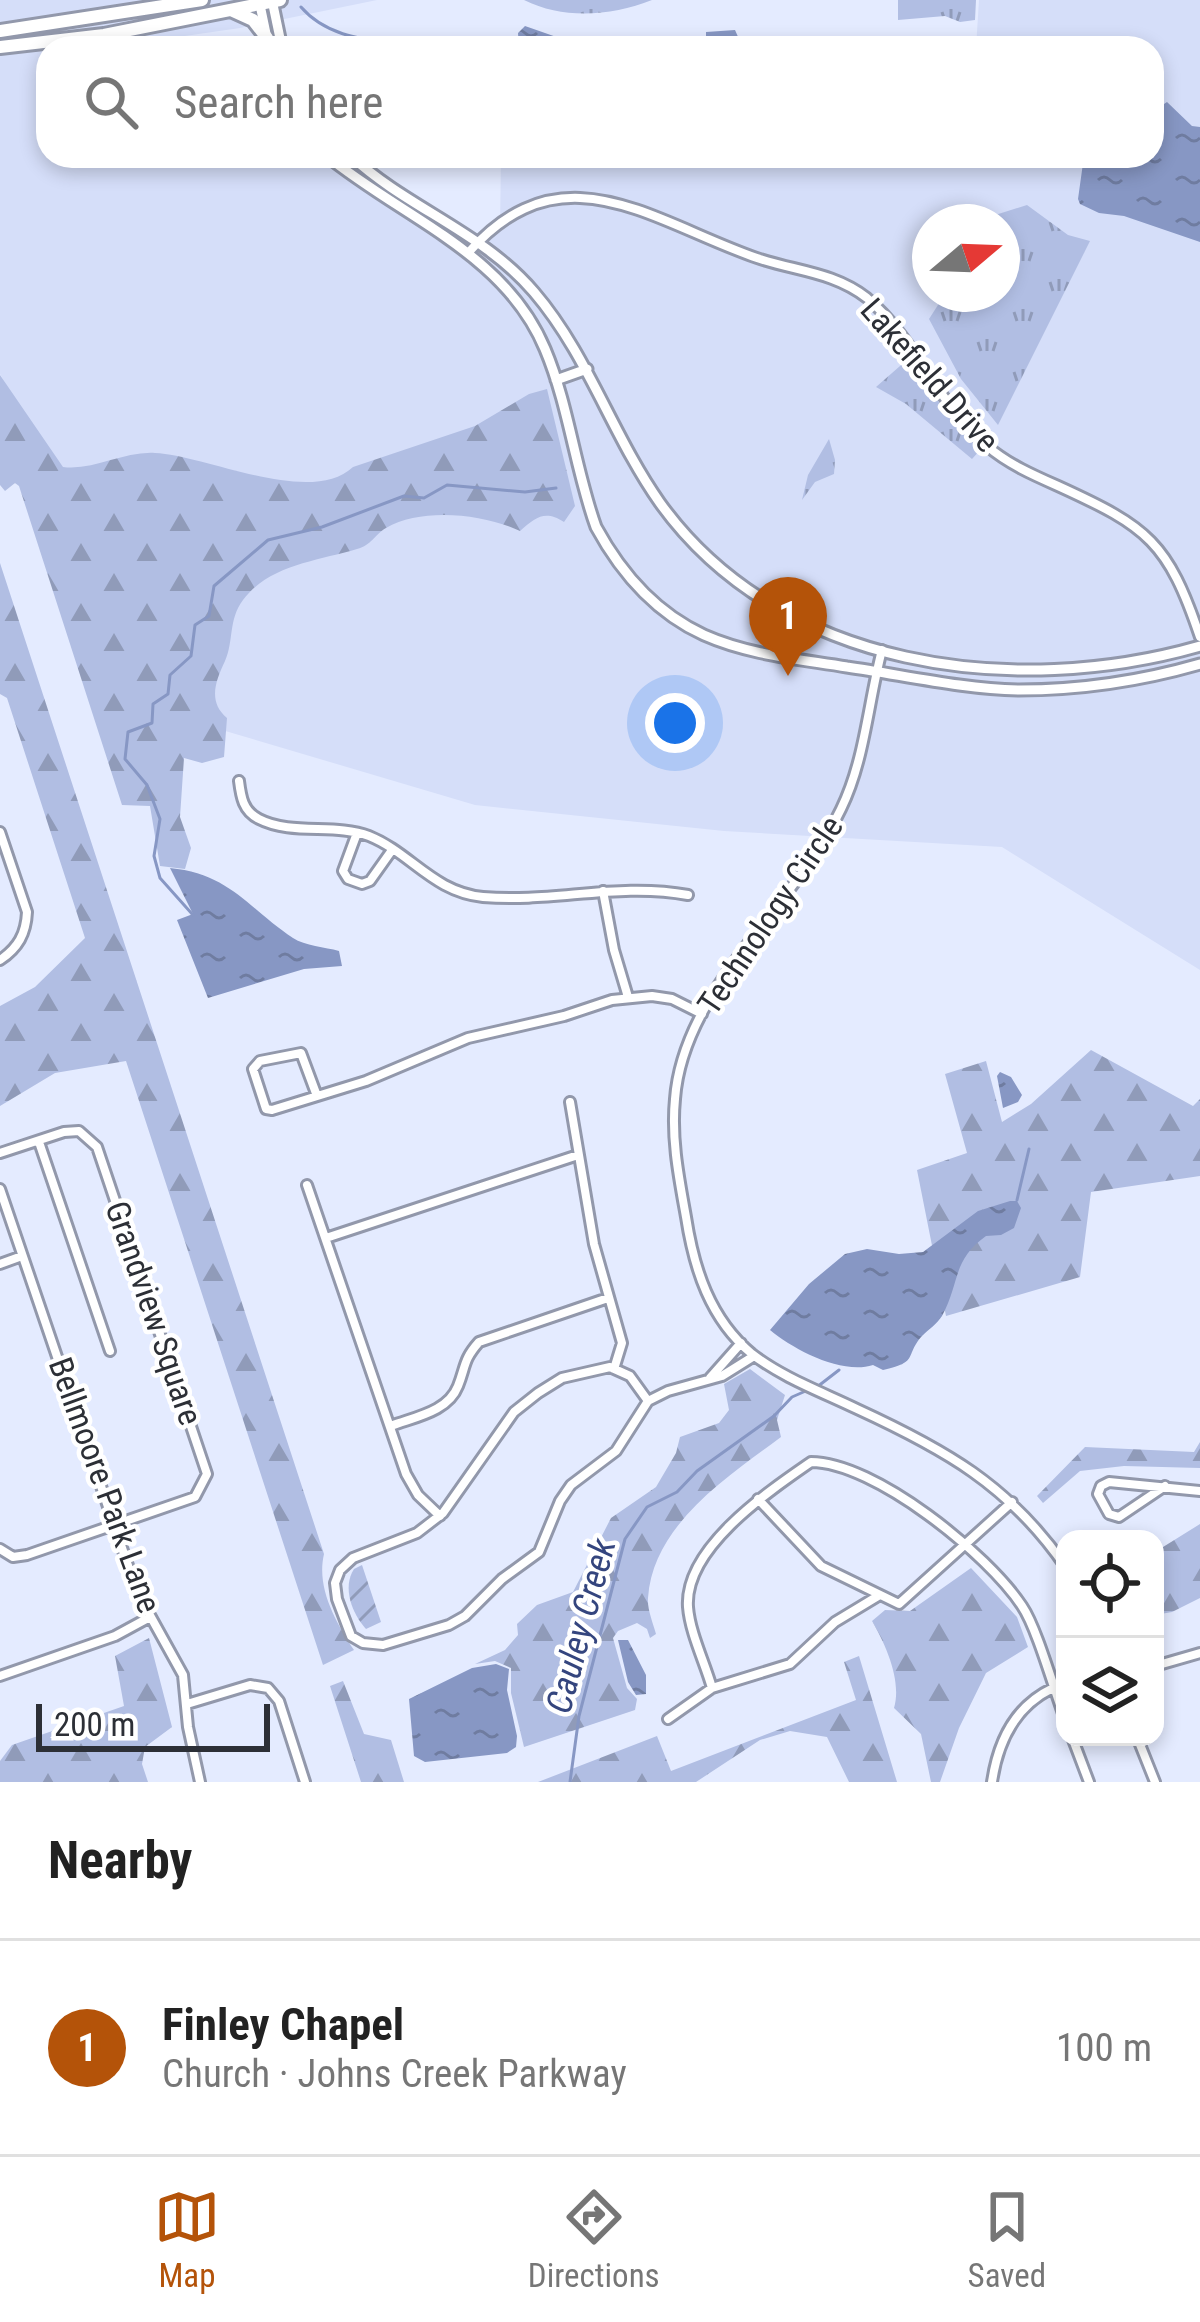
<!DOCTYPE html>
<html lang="en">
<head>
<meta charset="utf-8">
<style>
	:root { --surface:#fff; --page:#f2f2f2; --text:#222; --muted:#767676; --line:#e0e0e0; --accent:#b45309 }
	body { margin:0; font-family:"Roboto Condensed",sans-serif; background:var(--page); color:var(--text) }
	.controls { position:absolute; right:36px; bottom:36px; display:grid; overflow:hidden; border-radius:24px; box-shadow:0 6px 18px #0003 }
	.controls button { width:108px; height:108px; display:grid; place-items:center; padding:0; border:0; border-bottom:3px solid var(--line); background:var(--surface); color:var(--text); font:60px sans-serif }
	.compass { position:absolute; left:912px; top:204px; width:108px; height:108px; border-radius:50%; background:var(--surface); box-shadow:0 6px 18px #0003; rotate:71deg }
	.scale { position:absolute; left:36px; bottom:30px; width:234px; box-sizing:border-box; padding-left:12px; border:6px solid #2c2f36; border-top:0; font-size:33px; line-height:42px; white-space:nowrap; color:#2c2f36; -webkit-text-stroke:9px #fff; paint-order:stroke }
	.you { position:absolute; left:675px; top:723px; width:42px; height:42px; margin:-30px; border:9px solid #fff; border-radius:50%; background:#1a73e8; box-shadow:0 0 0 18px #1a73e833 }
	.badge { display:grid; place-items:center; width:78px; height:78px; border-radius:50%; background:var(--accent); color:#fff; font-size:39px; font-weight:700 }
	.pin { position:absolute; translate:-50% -99px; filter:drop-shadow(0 3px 6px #0008) }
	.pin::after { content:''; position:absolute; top:63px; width:42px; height:36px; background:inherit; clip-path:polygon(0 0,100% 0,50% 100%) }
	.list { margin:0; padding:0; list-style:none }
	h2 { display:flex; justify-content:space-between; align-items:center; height:156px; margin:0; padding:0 48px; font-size:51px }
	h2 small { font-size:39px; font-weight:400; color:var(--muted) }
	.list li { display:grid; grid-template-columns:78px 1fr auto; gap:36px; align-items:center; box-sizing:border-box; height:216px; padding:0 48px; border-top:3px solid var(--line) }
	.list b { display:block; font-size:45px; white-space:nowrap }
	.list p { margin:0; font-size:39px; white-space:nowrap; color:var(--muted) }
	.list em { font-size:39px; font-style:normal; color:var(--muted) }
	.icon { flex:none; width:66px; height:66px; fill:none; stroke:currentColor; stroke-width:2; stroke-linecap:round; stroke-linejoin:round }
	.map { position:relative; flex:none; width:1200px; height:1782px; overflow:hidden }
	.search { position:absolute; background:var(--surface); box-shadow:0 6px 18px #0003; left:36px; right:36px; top:36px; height:132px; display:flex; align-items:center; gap:30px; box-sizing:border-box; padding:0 42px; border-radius:36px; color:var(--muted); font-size:45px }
	.sheet { height:372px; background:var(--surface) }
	nav { display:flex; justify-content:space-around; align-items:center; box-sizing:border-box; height:168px; border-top:3px solid var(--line); background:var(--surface); font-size:33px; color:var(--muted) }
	nav a { display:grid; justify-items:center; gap:6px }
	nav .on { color:var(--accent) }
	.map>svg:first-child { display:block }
	.built { fill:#d5def9; fill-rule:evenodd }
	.grass { fill:url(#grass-tufts) }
	.forest { fill:url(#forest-firs) }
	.garden { fill:url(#garden-furrows) }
	.water { fill:url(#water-ripples) }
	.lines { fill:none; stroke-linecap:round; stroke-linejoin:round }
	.stream { stroke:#8797c4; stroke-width:3 }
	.minor-casing { stroke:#9298ab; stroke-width:14 }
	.tertiary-casing { stroke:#9298ab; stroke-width:15 }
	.trunk-casing { stroke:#9298ab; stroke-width:18 }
	.minor { stroke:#fff; stroke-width:8 }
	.tertiary { stroke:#fff; stroke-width:9 }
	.trunk { stroke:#fff; stroke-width:12 }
	.labels { text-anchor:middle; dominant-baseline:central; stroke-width:9; stroke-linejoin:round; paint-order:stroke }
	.street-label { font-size:33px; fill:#2c2f36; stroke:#fff }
	.water-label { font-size:36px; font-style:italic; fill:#34457e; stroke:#fff }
</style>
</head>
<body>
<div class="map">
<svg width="1200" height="1782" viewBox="0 0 1200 1782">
	<defs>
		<pattern id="grass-tufts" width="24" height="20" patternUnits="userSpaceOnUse" patternTransform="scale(3)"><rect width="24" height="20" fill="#b1bee3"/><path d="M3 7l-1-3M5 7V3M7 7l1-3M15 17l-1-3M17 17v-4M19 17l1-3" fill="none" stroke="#909bb9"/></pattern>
		<pattern id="forest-firs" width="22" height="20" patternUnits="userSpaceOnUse" patternTransform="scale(3)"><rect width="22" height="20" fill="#b1bee3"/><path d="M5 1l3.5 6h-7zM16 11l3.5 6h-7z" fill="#909bb9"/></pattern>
		<pattern id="garden-furrows" width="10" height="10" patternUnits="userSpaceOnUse" patternTransform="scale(3)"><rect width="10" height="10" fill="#b1bee3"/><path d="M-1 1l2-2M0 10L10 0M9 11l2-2" fill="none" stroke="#909bb9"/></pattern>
		<pattern id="water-ripples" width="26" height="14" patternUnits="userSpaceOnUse" patternTransform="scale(3)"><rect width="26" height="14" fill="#8797c4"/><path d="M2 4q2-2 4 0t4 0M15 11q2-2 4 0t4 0" fill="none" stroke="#6f7ca0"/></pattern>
	</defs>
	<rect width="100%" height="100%" fill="#e4ebff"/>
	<path class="built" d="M0 0H377L240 28 102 48H48V156H341L476 254 500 230 501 156H1152V48H976L979 0H1200V970L1002 847 724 831 475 805 222 730 44 451 0 374ZM930 222H1002V294H930Z"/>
	<path class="grass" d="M524 0H652C611 16 564 20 524 0Z
		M898 0H976L975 20 960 22 945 16 898 20Z
		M1027 205 1068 235 1090 241 998 425 961 379 929 319 945 294H1002V222H990L992 216Z
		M908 359 949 416 982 448 972 459 906 404 876 387Z
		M829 439 835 460 834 474 815 482 802 500 808 475Z"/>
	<path class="forest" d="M0 375 63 467C93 471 124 451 155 453 206 455 310 507 353 467L475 426 529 394 547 389 575 506 564 522C545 510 536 517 520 531 484 514 422 507 386 528 374 535 372 545 357 549 317 561 269 565 243 600 228 620 234 641 225 661 215 682 208 702 227 718L224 757 202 763 184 758 180 817 191 848 185 869 160 866 150 806 122 805 19 486 15 483 5 491 0 485Z
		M0 563 324 1554C316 1588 336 1622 354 1650L323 1665 126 1061 55 1073 0 1106V1006L35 987 85 938 7 698 0 694Z
		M1091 1050 1193 1106 1200 1099V1176L1091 1192 1080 1277 946 1316 917 1170 967 1153 945 1074 986 1061 1002 1122 1031 1104Z
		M750 1369 785 1395 777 1420 781 1437C728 1477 653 1524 648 1598 647 1609 653 1623 656 1634L650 1638 647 1629 637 1623 618 1631 613 1638 627 1688 637 1699 635 1710 524 1747 511 1693V1668L495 1661 475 1664 505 1650 518 1635 517 1624 537 1605 573 1592 611 1518 656 1487 676 1453 680 1437 719 1423 729 1410 724 1384Z
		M1200 1442V1468L1124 1466 1080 1471 1043 1503 1037 1496 1085 1447 1194 1452Z
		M1200 1524V1598L1172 1612 1155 1615V1552Z
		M971 1568 1017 1617 1028 1647 986 1673 959 1728 940 1782H931L921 1734 894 1708C902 1681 886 1645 872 1621L885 1610 910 1611Z
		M149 1638 172 1727 145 1747 142 1764 148 1782H0V1761L12 1745 124 1706 115 1656Z
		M859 1656 897 1782H849L827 1737 790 1731 760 1740 696 1782H538L657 1736 671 1771 856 1700 844 1662Z
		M343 1681 364 1734 391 1740 404 1782H361L330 1686Z"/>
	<path class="garden" d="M362 1565 381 1622 366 1629C352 1614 342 1587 354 1569Z"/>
	<path class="water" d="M525 26 585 47 601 48H519L518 33Z
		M735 30 739 39 751 48H608L706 38V32Z
		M1167 102 1192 126 1200 127V242L1124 216 1099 213 1080 204 1078 199 1084 156H1152V106L1158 108Z
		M170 868C230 874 248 908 293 938 305 946 325 947 339 951L342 966 304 969 208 998 177 920 193 914Z
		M1000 1072 1011 1077 1022 1095 1018 1102 1003 1108 997 1076Z
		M1010 1201H1017L1021 1208 1014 1228 1001 1235 986 1236C952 1260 960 1283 942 1316 937 1324 929 1329 922 1336 904 1356 920 1362 883 1370L873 1365C842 1375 794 1350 770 1330L809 1284 845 1254 867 1249 899 1254 923 1252 978 1211Z
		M618 1640H628L646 1675V1694L636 1695 628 1682Z
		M496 1664 509 1669 507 1690 517 1736 516 1747 507 1753 425 1762 414 1756 409 1699 472 1668Z"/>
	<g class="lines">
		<path class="stream" d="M301 7C330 41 377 40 419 48
			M193 915 160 878 154 856 160 819 147 785 125 759 128 732 152 723 153 704 168 694 170 675 191 656 195 625 209 616 214 586 268 540 322 527 404 496 424 498 447 485 525 492 556 488
			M1017 1200 1029 1149
			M817 1387 839 1370
			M570 1782 579 1716 625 1539 647 1507 677 1492 697 1471 774 1416 792 1397 808 1390"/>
		<g class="minor-casing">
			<path id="minor" d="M468 253C562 146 651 221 757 258 795 271 834 272 867 298 916 339 938 405 987 446 1008 464 1033 475 1058 486 1148 527 1168 542 1200 637
				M882 650C868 703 865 760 841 809 795 906 683 989 675 1099 671 1139 679 1178 686 1217 694 1269 710 1319 752 1354 783 1378 822 1392 857 1409 944 1449 1009 1485 1065 1566
				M239 781C241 797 243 811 259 819 292 836 335 823 369 836 411 853 433 892 483 897 552 903 619 882 688 895
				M0 832 27 912C26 934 18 948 0 960
				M357 833 343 871 348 879 362 884 370 881 392 850
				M603 891 614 950 628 997
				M317 1096 301 1053 260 1061 253 1069 266 1109 272 1110 366 1081 468 1038 564 1016 612 1000 652 996 672 999 702 1014
				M570 1102 594 1244 622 1343 614 1369
				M40 1145 110 1351
				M0 1153 64 1132 79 1131 97 1147 207 1474 195 1497 27 1555 13 1557 0 1549
				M307 1185 406 1474 418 1495 440 1516
				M0 1189 137 1592 183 1675 188 1727 200 1782
				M326 1238 578 1155
				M0 1264 22 1256
				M710 1378 741 1343
				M648 1401 630 1376 610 1367 562 1378 538 1393 514 1412 443 1513 417 1533 353 1558 340 1570 335 1583 337 1599 351 1636 363 1643 383 1645 449 1625 465 1616 502 1579 539 1552 560 1501 571 1485 616 1451 648 1401 668 1391 722 1376 754 1356
				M391 1426C414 1417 448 1412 458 1386 466 1366 463 1360 479 1342L608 1298
				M1165 1486 1119 1517 1109 1514 1098 1494 1101 1486 1109 1482 1200 1491
				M758 1499 821 1566 899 1604 1012 1502
				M1155 1666 1200 1653
				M0 1676 115 1636 150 1617
				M712 1688 790 1664 835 1622 878 1596
				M187 1704 250 1685 268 1688 279 1701 305 1782
				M668 1719 712 1688C705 1663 690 1633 688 1607 684 1548 769 1491 811 1462 874 1462 988 1554 1022 1606 1037 1628 1054 1690 1065 1719
				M1072 1737 1089 1782
				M1137 1737 1155 1782
				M992 1782C998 1741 1015 1706 1053 1688"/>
		</g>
		<g class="tertiary-casing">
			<path id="tertiary" d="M259 0 269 48
				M272 0 282 48
				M327 156C403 218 505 253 545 349 569 406 575 469 596 527 621 573 656 613 704 635 749 655 799 659 847 667 903 675 963 689 1019 690 1081 690 1141 681 1200 664
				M351 156C407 208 483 232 534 292 588 355 612 435 660 503 780 670 1015 699 1200 646
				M556 380 587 369"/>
		</g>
		<g class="trunk-casing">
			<path id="trunk" d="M231 10 253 20 267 38
				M0 31 202 0
				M0 47 104 35 280 0"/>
		</g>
		<use href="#minor" class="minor"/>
		<use href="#tertiary" class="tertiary"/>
		<use href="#trunk" class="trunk"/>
	</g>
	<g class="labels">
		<g class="street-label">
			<text transform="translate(930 375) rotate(49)">Lakefield Drive</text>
			<text transform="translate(770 915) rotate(-56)">Technology Circle</text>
			<text transform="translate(154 1313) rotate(71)">Grandview Square</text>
			<text transform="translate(105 1485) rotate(70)">Bellmoore Park Lane</text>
		</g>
		<g class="water-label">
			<text transform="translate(581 1626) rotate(-75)">Cauley Creek</text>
		</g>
	</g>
</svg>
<div class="controls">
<button><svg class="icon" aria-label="locate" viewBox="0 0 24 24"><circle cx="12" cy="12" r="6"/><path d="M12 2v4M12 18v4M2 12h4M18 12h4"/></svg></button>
<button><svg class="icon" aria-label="layers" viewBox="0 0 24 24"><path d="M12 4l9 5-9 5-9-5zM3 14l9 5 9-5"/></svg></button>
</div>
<svg class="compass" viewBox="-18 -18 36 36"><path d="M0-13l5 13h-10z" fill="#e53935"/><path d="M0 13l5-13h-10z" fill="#767676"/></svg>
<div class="scale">200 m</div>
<div class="you"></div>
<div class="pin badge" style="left:788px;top:676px">1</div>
<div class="search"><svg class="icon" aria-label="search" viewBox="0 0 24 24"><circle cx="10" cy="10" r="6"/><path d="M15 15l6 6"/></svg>Search here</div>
</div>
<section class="sheet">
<h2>Nearby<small></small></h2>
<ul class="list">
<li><span class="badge">1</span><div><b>Finley Chapel</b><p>Church · Johns Creek Parkway</p></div><em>100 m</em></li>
</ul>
</section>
<nav>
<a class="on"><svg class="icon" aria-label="map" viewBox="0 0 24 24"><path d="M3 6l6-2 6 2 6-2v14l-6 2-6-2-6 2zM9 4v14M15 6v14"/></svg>Map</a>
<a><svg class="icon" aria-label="directions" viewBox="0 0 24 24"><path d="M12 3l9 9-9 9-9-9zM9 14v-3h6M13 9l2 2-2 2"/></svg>Directions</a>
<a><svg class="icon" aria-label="saved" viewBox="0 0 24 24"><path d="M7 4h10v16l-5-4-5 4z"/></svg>Saved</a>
</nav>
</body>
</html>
